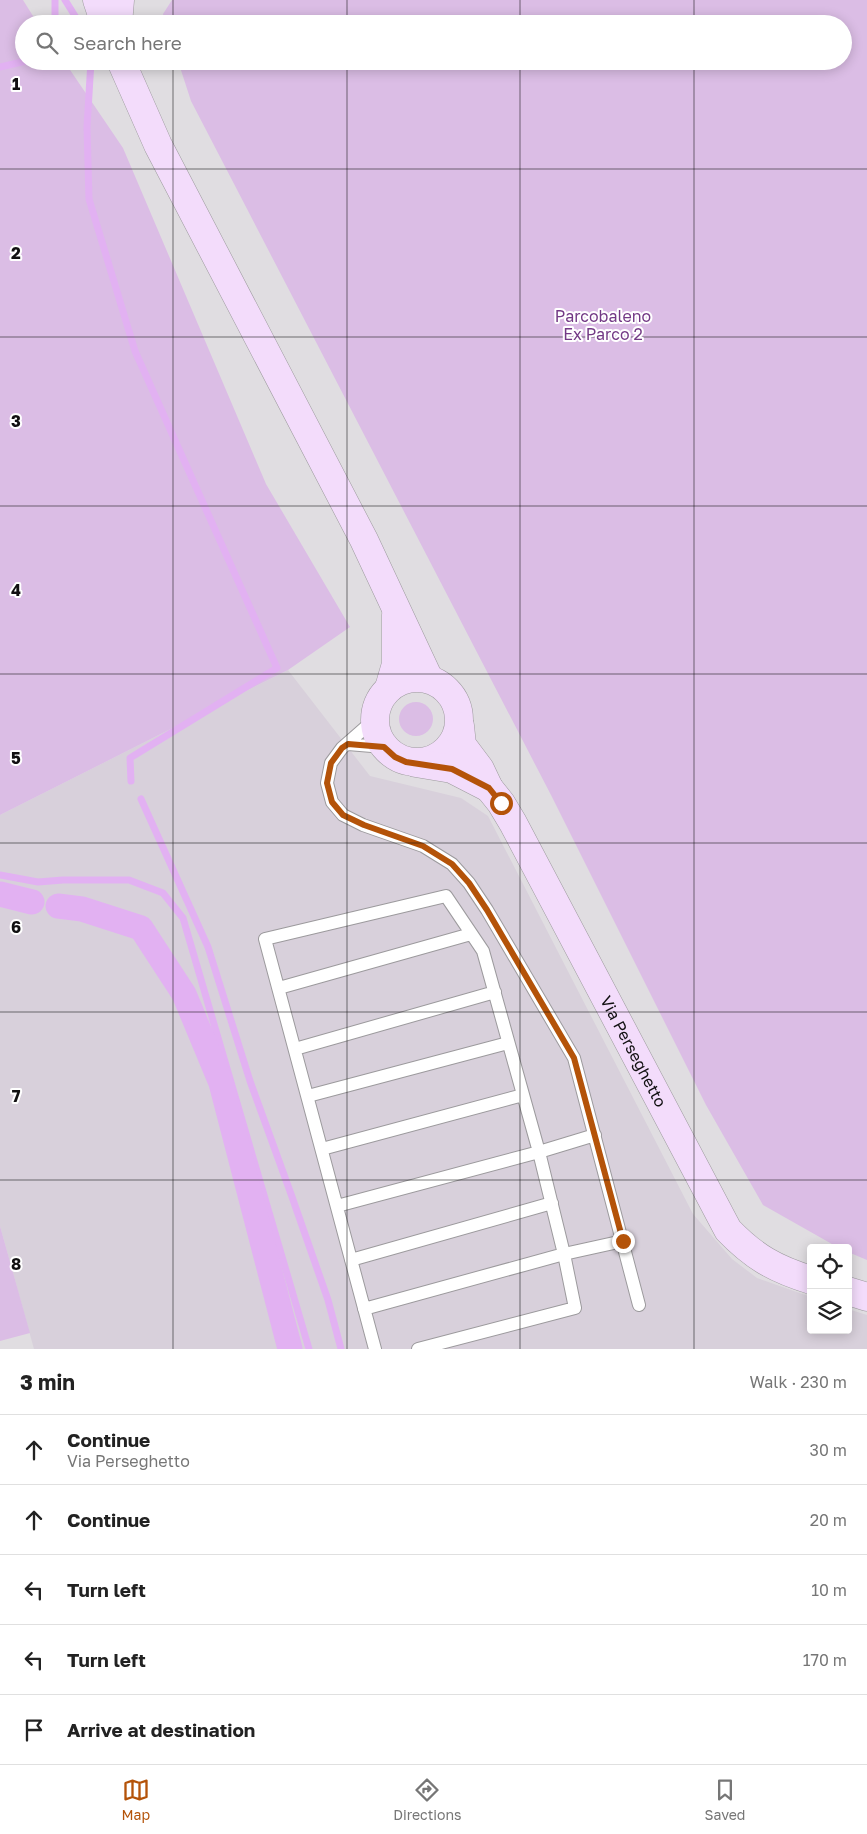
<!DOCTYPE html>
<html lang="en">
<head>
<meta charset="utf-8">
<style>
	:root { --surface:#fff; --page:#f6f6f6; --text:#222; --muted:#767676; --line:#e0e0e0; --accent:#b45309 }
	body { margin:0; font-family:"Golos Text",sans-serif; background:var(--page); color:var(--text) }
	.controls { position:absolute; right:15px; bottom:15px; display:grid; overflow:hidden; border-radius:5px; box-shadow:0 2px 12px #0003 }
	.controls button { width:45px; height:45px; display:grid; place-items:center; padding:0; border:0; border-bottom:1px solid var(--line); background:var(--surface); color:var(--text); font:25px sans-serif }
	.stop { position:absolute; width:15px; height:15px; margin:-11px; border:4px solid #b45309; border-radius:50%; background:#fff }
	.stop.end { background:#b45309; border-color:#fff; box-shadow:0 1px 5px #0008 }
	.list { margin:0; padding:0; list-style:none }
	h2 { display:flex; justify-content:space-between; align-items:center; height:65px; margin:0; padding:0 20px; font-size:21px }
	h2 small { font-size:16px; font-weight:400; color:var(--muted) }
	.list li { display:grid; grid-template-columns:32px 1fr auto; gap:15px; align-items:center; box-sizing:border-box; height:70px; padding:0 20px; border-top:1px solid var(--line) }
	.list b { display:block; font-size:19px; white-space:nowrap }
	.list p { margin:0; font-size:16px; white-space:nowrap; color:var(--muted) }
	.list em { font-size:16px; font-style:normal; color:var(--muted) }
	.icon { flex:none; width:28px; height:28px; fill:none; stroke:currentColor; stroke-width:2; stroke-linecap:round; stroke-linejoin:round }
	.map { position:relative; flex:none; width:867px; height:1349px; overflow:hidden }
	.search { position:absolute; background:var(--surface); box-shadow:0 2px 12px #0003; left:15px; right:15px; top:15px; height:55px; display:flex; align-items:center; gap:12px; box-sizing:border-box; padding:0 18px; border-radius:28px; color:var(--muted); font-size:19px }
	.sheet { height:415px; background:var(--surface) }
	nav { display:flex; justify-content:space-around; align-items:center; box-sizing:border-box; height:70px; border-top:1px solid var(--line); background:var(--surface); font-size:14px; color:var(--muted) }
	nav a { display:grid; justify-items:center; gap:2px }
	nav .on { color:var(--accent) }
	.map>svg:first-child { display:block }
	.built { fill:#d8d0db }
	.green { fill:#dbbde5 }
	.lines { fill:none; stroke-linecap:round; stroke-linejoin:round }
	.stream { stroke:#e2b1f2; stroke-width:7 }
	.canal { stroke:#e2b1f2; stroke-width:25 }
	.lane-casing { stroke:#9c9a9d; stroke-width:14 }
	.secondary-casing { stroke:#9c9a9d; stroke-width:29 }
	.lane { stroke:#fff; stroke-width:12 }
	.secondary { stroke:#f3dcfb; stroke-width:28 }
	.route { stroke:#b45309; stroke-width:6 }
	.grid { fill:none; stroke:#111011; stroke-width:1; stroke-opacity:0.55 }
	.labels { text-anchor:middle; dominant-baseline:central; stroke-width:4; stroke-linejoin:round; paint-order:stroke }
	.park-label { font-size:16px; fill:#733985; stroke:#fff }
	.street-label { font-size:16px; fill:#111011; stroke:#fff }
	.grid-label { font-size:16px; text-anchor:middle; font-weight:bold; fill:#111011; stroke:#fff; stroke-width:4; stroke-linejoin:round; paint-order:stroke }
</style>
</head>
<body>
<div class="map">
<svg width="867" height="1349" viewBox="0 0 867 1349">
	<rect width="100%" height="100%" fill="#e0dde1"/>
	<path class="built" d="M288 670 370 776 461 798 488 816 693 1214 732 1259 757 1278 811 1297V1330H848V1309L867 1315V1349H34L0 1226V815Z"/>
	<path class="green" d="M0 0H23L38 24H24V61H64L123 148 266 484 350 627 288 670 0 815Z
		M172 0H867V1260L848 1252V1248H839L763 1205 706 1105 551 795 191 101 178 61H843V24H166L163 14Z
		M399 719a17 17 0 1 1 34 0a17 17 0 1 1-34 0Z
		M0 1226 30 1333 0 1341Z"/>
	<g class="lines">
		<path class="stream" d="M65 0 80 24
			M55 24V0
			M91 61 87 127 89 199 135 351 277 668 130 758 131 781
			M0 67 26 61
			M141 799 208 947 250 1081 291 1194 328 1300 341 1349
			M0 875 38 882 63 880H129L163 893 183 918 309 1349"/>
		<path class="canal" d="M0 894 32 902
			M58 906 82 909 141 928 184 994 221 1083 290 1349"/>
		<g class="lane-casing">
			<path id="lane" d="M375 719 342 748 331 763 327 783 332 802 343 815 363 825 423 846 452 864 469 883 487 910 574 1058 639 1305
				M348 744 384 747
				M279 988 471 934
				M295 1049 495 992
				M308 1096 508 1043
				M322 1149 523 1095
				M337 1206 539 1152 564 1254 364 1309
				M351 1260 552 1203
				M375 1349 265 939 446 896 483 951 539 1152 595 1135
				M418 1349 575 1308 564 1254 623 1241"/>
		</g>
		<g class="secondary-casing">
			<g id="secondary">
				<path d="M97 0 105 24"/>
				<path d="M118 24 120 0"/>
				<path d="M121 61 158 145 364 540 429 679"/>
				<circle cx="417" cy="720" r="42"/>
				<path d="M389 688 396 664V615"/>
				<path id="s1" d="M460 726 462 745 480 769 489 788 501 803 513 823 728 1230C754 1257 775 1269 811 1280"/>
				<path d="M416 763 452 769 489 788"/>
				<path d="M848 1291 867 1297"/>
			</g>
		</g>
		<use href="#lane" class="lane"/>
		<use href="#secondary" class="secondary"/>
	</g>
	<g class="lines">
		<path class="route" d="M501 803 489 788 452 769 406 762 395 757 384 747 348 744 342 748 331 763 327 783 332 802 343 815 364 825 423 846 452 864 469 883 487 910 574 1058 623 1241"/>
	</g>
	<path class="grid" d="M173 0V24M347 0V24M520 0V24M694 0V24M173 61V1349M347 61V1349M520 61V1349M694 61V1349M0 169H867M0 337H867M0 506H867M0 674H867M0 843H867M0 1012H867M0 1180H867"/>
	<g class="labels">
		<g class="park-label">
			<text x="603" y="316">Parcobaleno<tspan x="603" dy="18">Ex Parco 2</tspan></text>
		</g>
		<g class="street-label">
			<text stroke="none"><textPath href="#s1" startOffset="371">Via Perseghetto</textPath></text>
		</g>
	</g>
	<g class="grid-label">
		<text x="16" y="90">1</text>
		<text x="16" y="259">2</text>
		<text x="16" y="427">3</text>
		<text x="16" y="596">4</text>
		<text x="16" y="764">5</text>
		<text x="16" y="933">6</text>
		<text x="16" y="1102">7</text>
		<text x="16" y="1270">8</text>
	</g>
</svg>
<div class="controls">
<button><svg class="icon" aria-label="locate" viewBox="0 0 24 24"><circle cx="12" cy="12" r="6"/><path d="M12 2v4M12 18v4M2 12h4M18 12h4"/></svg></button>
<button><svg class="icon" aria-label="layers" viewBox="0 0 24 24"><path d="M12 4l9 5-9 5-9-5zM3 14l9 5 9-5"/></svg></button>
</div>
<div class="stop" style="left:501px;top:803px"></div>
<div class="stop end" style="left:623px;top:1241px"></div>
<div class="search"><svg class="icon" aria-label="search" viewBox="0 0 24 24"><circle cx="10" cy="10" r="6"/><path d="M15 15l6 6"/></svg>Search here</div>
</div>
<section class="sheet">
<h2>3 min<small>Walk · 230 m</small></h2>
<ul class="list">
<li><svg class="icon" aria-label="ahead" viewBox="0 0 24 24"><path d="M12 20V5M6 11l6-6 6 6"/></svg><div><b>Continue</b><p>Via Perseghetto</p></div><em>30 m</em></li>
<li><svg class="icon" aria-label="ahead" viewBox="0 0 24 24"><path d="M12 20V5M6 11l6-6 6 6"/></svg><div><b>Continue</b></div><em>20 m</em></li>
<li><svg class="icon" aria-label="left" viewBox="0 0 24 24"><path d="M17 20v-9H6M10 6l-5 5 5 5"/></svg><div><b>Turn left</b></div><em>10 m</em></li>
<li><svg class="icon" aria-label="left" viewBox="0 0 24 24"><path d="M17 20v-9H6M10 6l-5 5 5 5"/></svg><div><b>Turn left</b></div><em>170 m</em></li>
<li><svg class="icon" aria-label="arrive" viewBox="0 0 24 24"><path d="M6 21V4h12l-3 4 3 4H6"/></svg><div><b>Arrive at destination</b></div></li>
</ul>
</section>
<nav>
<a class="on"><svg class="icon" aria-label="map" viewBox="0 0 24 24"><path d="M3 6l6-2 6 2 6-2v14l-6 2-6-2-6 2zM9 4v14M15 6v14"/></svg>Map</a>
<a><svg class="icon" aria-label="directions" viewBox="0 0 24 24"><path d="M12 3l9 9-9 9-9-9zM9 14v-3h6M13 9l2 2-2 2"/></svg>Directions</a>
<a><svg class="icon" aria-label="saved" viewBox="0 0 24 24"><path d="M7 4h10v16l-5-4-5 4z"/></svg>Saved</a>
</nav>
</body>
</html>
